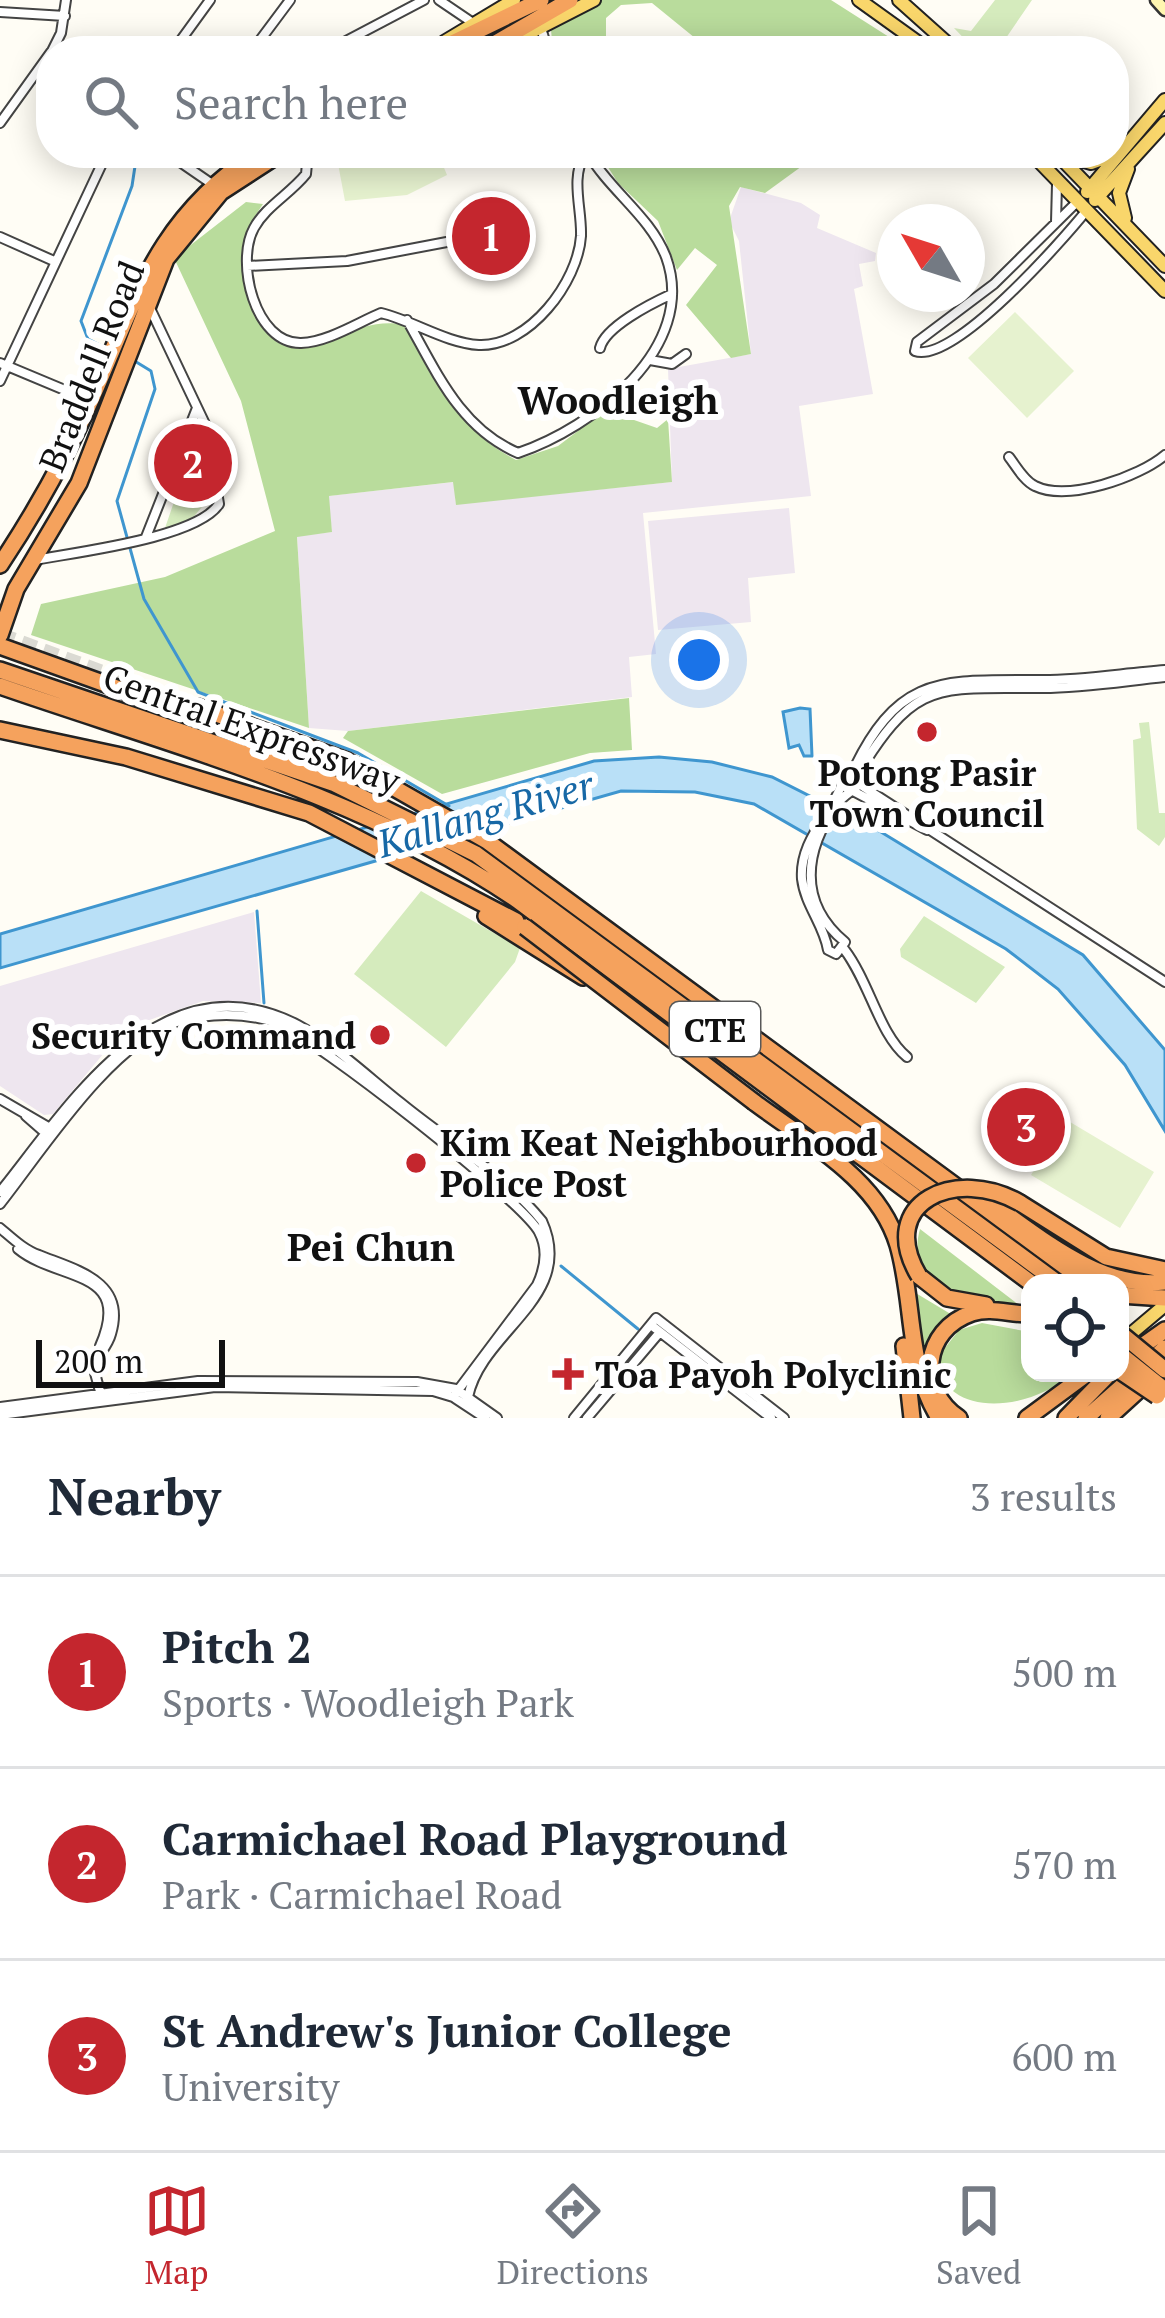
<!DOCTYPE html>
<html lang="en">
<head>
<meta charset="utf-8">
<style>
	:root { --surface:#fff; --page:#f2f2f3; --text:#1f2937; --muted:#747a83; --line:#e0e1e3; --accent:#c4262e }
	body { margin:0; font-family:"PT Serif",serif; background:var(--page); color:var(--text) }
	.controls { position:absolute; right:36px; bottom:36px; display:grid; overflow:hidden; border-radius:24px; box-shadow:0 6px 30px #0003 }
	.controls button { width:108px; height:108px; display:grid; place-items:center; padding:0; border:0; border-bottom:3px solid var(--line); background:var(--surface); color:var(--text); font:60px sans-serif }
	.compass { position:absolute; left:877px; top:204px; width:108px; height:108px; border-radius:50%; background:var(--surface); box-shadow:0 6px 30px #0003; rotate:309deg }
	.scale { position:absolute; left:36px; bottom:30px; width:189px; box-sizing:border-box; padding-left:12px; border:6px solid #111; border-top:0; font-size:33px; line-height:42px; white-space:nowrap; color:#111; -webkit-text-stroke:9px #fff; paint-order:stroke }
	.you { position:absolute; left:699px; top:660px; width:42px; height:42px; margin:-30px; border:9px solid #fff; border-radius:50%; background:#1a73e8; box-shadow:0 0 0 18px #1a73e833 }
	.badge { display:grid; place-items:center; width:78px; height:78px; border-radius:50%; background:var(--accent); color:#fff; font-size:39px; font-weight:700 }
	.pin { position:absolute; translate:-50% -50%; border:6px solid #fff; box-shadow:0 3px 12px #0006 }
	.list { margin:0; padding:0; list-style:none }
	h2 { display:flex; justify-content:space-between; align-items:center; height:156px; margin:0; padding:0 48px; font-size:51px }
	h2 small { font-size:39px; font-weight:400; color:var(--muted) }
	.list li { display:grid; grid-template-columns:78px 1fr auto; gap:36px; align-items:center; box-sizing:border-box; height:192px; padding:0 48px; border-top:3px solid var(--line) }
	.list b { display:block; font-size:45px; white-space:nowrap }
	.list p { margin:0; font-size:39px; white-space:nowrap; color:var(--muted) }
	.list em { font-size:39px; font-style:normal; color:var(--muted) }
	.icon { flex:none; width:66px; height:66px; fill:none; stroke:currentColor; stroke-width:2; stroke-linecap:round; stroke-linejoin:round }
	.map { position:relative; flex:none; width:1165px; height:1418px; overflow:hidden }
	.search { position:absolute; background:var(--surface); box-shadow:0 6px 30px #0003; left:36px; right:36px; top:36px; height:132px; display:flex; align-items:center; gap:30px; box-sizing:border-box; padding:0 42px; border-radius:48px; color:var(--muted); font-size:45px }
	.sheet { height:732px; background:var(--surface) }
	nav { display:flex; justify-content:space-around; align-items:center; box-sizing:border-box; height:168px; border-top:3px solid var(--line); background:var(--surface); font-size:33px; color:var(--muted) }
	nav a { display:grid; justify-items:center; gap:6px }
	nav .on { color:var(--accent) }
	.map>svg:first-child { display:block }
	.industrial { fill:#eee6ef }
	.green { fill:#d5ebbd }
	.forest { fill:#b9dc9c }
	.pitch { fill:#e6f2cf }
	.water { fill:#b9e0f7; stroke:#3f96cf; stroke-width:3 }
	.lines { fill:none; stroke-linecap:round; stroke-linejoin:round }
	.stream { stroke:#3f96cf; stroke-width:3 }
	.highway-tunnel { stroke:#dbdad3; stroke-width:15; stroke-dasharray:15 8; stroke-linecap:butt }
	.street-casing { stroke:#444; stroke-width:12 }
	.secondary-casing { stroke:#333; stroke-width:15 }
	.primary-casing { stroke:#222; stroke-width:16 }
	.highway-casing { stroke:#222; stroke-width:20 }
	.street { stroke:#fff; stroke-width:8 }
	.secondary { stroke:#fff6b0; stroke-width:10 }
	.primary { stroke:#f9d66b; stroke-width:12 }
	.highway { stroke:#f5a25d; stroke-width:15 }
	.highway-bridge-casing { stroke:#222; stroke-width:20; stroke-linecap:butt }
	.highway-bridge { stroke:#f5a25d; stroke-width:15 }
	.poi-dot { fill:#c4262e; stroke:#fff; stroke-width:4.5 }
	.labels { text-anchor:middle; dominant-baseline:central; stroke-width:12; stroke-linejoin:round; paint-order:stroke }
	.shield { fill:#fff; stroke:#585858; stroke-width:3 }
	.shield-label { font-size:33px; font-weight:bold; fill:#111 }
	.street-label { font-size:36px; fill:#111; stroke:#fff }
	.poi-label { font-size:36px; font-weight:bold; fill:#111; stroke:#fff; text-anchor:start }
	.neighbourhood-label { font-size:39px; font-weight:bold; fill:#111; stroke:#fff }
	.water-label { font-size:39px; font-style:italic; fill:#1768a6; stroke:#fff }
</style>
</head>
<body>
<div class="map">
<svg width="1165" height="1418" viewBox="0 0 1165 1418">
	<rect width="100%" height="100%" fill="#fffdf5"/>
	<path class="industrial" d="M741 187 801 203 820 215 817 228 876 253 875 261 859 264 863 286 854 289 873 394 799 406 811 496 643 513 656 654 629 657 632 697 348 731 309 728 297 536 332 532 328 496 454 482 456 504 672 482 668 369 751 354 739 241 729 221Z
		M789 508 795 573 748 578 751 622 658 630 648 521Z
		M254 912 261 1003 203 1001 141 1023 109 1047 53 1114 44 1115 0 1086V986Z"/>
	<path class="green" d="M995 0H1032L997 51H976L954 28 971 31Z
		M196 438 206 502 191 520 165 528Z
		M1149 722 1159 813H1165V837L1159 846 1137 829 1133 740 1141 738 1139 723Z
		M421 891 520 948 515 962 446 1047 354 974Z
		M924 916 1005 967 976 1003 901 957 900 949Z"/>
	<path class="forest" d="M602 0H831L911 51H711L652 3 621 5 606 18V44L553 51 551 30Z
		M599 153H665L672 159 678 153H820L765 193 740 187 729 206 751 354 731 358 686 305 717 265 695 248 677 270 658 221 618 183Z
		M246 202 263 204C243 233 236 257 246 291 281 403 339 310 404 325 433 380 458 430 516 460L558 446 611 406 614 413 657 428 668 419 672 482 456 505 453 482 329 496 332 532 297 537 309 728 31 635 41 604 165 577 275 531 241 401 174 258Z
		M629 698 632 750 590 753 442 794 343 738 348 731Z
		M920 1229 1019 1305C976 1300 903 1289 920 1229Z
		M914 1292 954 1316 929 1339 922 1357Z
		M982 1323 1030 1332V1373H1073C1027 1414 941 1418 937 1358L959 1330Z"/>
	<path class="pitch" d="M336 153H438L447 175 407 195 345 201Z
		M491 216 508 226 492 256 475 246Z
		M510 229 527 237 510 267 493 257Z
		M1015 312 1074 371 1027 418 968 358Z
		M1065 1119 1154 1172 1120 1228 1031 1175Z"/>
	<path class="water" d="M800 708 810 709 812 756H804L799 745 789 748 783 712Z
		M659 757 712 762 772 777 881 832 1083 955 1165 1050V1131L1125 1065 1058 989 1006 949 754 804 695 792 621 791 0 968V934L594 761Z"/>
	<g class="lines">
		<path class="stream" d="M108 349 88 339 81 321 132 186 137 153
			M133 360 151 371 155 389 117 501 144 599 198 692 358 753 449 806
			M257 911 264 1003
			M561 1266 638 1329"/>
		<path class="highway-tunnel" d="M0 635 197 707"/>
		<g class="street-casing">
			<path id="street" d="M439 0 473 23
				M0 12 65 16
				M541 28 548 51
				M259 42 272 51
				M52 51 61 33 66 0
				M173 51 210 0
				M252 51 290 0
				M327 51 424 0
				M0 123 51 52
				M167 153 212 184
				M308 153 306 174C290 194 266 206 254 228 235 262 255 344 301 343 328 342 357 323 381 313 414 321 446 343 479 345 529 347 578 282 581 236 582 208 570 179 585 153
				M1078 201 994 284 917 342 915 351C953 365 1062 241 1087 210
				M1056 222 1057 184
				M0 237 54 261
				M247 266 347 261 452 241
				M407 320C437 373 460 428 518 453 592 428 699 348 666 257 650 216 610 191 588 153
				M600 348C605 327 650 304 672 294
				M650 360 672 364 686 354
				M0 363 91 401
				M0 381 107 153
				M1009 457C1016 466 1024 481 1035 486 1068 502 1139 477 1165 455
				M146 537 197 408
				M35 560C76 552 197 538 219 504L206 426 148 304
				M851 775C899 671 944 681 1043 680 1084 680 1124 673 1165 670
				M859 784C852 792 845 794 838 803 804 850 797 902 845 942L836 954 828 950C824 925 805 905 802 879 799 838 835 812 844 777H856C916 677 937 689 1043 688 1083 688 1125 681 1165 677
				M859 784 1165 982
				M853 791 927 830
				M844 949C870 983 879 1034 907 1057
				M0 1099 55 1131
				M26 1116 50 1137
				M0 1192C72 1102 162 955 298 1025 335 1045 368 1077 401 1103 446 1140 505 1175 542 1221 577 1298 482 1330 468 1397
				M0 1204C42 1151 111 1042 177 1022 207 1013 246 1012 276 1023 313 1036 522 1200 539 1232 548 1249 545 1268 537 1285L453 1397
				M0 1228C12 1238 24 1250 39 1255 76 1270 127 1281 111 1334 108 1346 98 1355 93 1366L101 1395
				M18 1249C58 1282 134 1268 100 1346
				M651 1325 771 1418
				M0 1407 198 1381 417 1382 456 1389 497 1418
				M0 1415 215 1387 433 1391 453 1397 485 1418
				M574 1418 656 1318 784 1418
				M587 1418 660 1332"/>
		</g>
		<g class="secondary-casing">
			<path id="secondary" d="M1156 0 1165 10"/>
		</g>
		<g class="primary-casing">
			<path id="primary" d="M859 0 930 51
				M899 0 956 51
				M444 42 514 0
				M504 46 594 0
				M1031 153 1165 291
				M1056 153 1165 266
				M1060 154 1091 163 1113 155
				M1087 192 1165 100
				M1095 200 1165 123
				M1125 218 1119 193 1128 169
				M1120 1343 1165 1305"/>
		</g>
		<g class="highway-casing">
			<path id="highway" d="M436 51 541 0
				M482 51 570 0
				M0 565C34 514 65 459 90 402 136 299 157 218 257 153
				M0 635 16 589 79 483 166 259 221 192 281 153
				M0 646 203 719
				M0 670 335 784 476 854 1058 1283
				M0 686C173 746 365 796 517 900L1031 1283
				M197 707 347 761 487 841 1087 1283
				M0 730 126 757 309 813 516 921
				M238 732 295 763
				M486 916 583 977
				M754 1102C807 1142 878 1178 898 1245 915 1304 906 1364 939 1418
				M1020 1203 1106 1257 1165 1270
				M992 1204C1041 1238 1101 1290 1165 1282
				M919 1276 947 1298 986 1305
				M1120 1295 1165 1298
				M904 1346 912 1418
				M1131 1354 1165 1330
				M959 1418C917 1390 922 1330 972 1313 991 1307 1009 1314 1029 1314
				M1027 1418 1088 1373
				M1066 1418 1110 1373
				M1086 1418 1165 1348
				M1108 1418 1165 1366"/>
		</g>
		<use href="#street" class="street"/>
		<use href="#secondary" class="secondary"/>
		<use href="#primary" class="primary"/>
		<use href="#highway" class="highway"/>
		<g class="highway-bridge-casing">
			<path id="highway-bridge" d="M525 927 754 1102
				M919 1276C875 1202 957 1166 1020 1203
				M1120 1333 1165 1370
				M1120 1354 1165 1390
				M1120 1371 1157 1396"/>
		</g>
		<use href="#highway-bridge" class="highway-bridge"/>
	</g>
	<g class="poi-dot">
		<circle cx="927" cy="732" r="12"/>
		<circle cx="380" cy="1035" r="12"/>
		<circle cx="416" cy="1163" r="12"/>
		<path d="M562 1356h12v12h12v12h-12v12h-12v-12h-12v-12h12z"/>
	</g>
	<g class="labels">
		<rect class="shield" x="670" y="1002" width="90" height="54" rx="9"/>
		<g class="shield-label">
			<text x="715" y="1029">CTE</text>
		</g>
		<g class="street-label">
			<text transform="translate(91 366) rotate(-68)">Braddell Road</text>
			<text transform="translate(252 728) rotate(20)">Central Expressway</text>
		</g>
		<g class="poi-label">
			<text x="927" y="772" text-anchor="middle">Potong Pasir<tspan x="927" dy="41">Town Council</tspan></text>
			<text x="356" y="1035" text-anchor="end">Security Command</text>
			<text x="440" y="1142">Kim Keat Neighbourhood<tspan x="440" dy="41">Police Post</tspan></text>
			<text x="595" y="1374">Toa Payoh Polyclinic</text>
		</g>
		<g class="neighbourhood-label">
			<text x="618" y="399">Woodleigh</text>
			<text x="371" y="1246">Pei Chun</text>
		</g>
		<g class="water-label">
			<text transform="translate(485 813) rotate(-16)">Kallang River</text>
		</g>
	</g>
</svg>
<div class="controls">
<button><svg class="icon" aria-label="locate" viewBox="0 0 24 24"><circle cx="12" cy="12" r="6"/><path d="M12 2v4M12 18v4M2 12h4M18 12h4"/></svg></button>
</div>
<svg class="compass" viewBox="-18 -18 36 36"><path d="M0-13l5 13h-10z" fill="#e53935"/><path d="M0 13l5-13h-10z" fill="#747a83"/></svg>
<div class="scale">200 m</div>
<div class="you"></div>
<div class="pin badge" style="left:491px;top:236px">1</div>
<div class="pin badge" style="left:193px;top:463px">2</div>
<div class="pin badge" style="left:1026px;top:1127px">3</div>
<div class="search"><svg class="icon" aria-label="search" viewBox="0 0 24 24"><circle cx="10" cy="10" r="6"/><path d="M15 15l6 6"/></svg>Search here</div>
</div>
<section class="sheet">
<h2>Nearby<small>3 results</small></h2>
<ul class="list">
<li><span class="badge">1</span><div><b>Pitch 2</b><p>Sports · Woodleigh Park</p></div><em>500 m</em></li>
<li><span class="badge">2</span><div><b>Carmichael Road Playground</b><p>Park · Carmichael Road</p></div><em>570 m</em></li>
<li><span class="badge">3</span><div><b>St Andrew's Junior College</b><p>University</p></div><em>600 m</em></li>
</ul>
</section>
<nav>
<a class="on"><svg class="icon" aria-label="map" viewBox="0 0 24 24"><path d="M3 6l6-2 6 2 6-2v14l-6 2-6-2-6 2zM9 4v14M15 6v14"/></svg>Map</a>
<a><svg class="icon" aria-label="directions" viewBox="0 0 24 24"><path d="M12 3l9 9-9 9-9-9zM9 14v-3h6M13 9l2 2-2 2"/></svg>Directions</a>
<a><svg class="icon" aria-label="saved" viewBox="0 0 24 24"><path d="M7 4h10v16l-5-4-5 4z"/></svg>Saved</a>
</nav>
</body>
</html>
